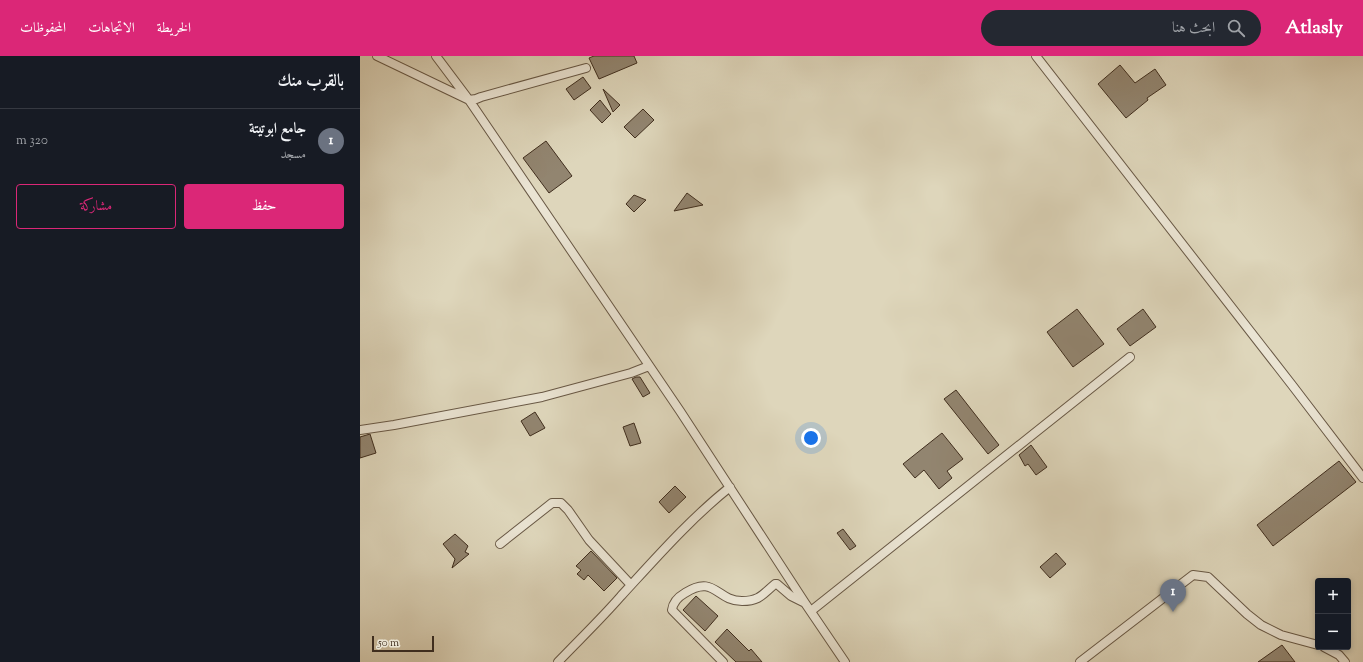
<!DOCTYPE html>
<html lang="ar">
<head>
<meta charset="utf-8">
<style>
	:root { --surface:#171b24; --page:#242831; --text:#f1f3f6; --muted:#9ea1a6; --line:#363941; --accent:#db2777 }
	body { margin:0; font-family:"Sorts Mill Goudy",Amiri,serif; background:var(--page); color:var(--text); direction:rtl }
	.controls { position:absolute; right:12px; bottom:12px; display:grid; overflow:hidden; border-radius:4px; box-shadow:0 2px 6px #0003 }
	.controls button { width:36px; height:36px; display:grid; place-items:center; padding:0; border:0; border-bottom:1px solid var(--line); background:var(--surface); color:var(--text); font:20px sans-serif }
	.scale { position:absolute; left:12px; bottom:10px; width:62px; box-sizing:border-box; padding-left:4px; border:2px solid #402e1e; border-top:0; font-size:11px; line-height:14px; white-space:nowrap; color:#402e1e; -webkit-text-stroke:3px #eae4d3; paint-order:stroke }
	.you { position:absolute; left:451px; top:382px; width:14px; height:14px; margin:-10px; border:3px solid #fff; border-radius:50%; background:#1a73e8; box-shadow:0 0 0 6px #1a73e833 }
	.badge { display:grid; place-items:center; width:26px; height:26px; border-radius:50%; background:var(--accent); color:#fff; font-size:13px; font-weight:700 }
	.pin { position:absolute; translate:-50% -33px; filter:drop-shadow(0 1px 2px #0008) }
	.pin::after { content:''; position:absolute; top:21px; width:14px; height:12px; background:inherit; clip-path:polygon(0 0,100% 0,50% 100%) }
	.list { margin:0; padding:0; list-style:none }
	h2 { display:flex; justify-content:space-between; align-items:center; height:52px; margin:0; padding:0 16px; font-size:17px }
	h2 small { font-size:13px; font-weight:400; color:var(--muted) }
	.list li { display:grid; grid-template-columns:26px 1fr auto; gap:12px; align-items:center; box-sizing:border-box; height:64px; padding:0 16px; border-top:1px solid var(--line) }
	.list b { display:block; font-size:15px; white-space:nowrap }
	.list p { margin:0; font-size:13px; white-space:nowrap; color:var(--muted) }
	.list em { font-size:13px; font-style:normal; color:var(--muted) }
	.actions { display:flex; gap:8px; padding:12px 16px }
	.actions a { flex:1; padding:9px 0; border:1px solid var(--accent); border-radius:4px; text-align:center; font-size:14px; color:var(--accent) }
	.actions .main { background:var(--accent); color:#fff }
	.icon { flex:none; width:22px; height:22px; fill:none; stroke:currentColor; stroke-width:2; stroke-linecap:round; stroke-linejoin:round }
	.map { position:relative; flex:none; width:1003px; height:606px; overflow:hidden; direction:ltr }
	header { display:flex; align-items:center; gap:24px; box-sizing:border-box; height:56px; padding:0 20px; background:var(--accent); color:#fff }
	header strong { font-size:19px }
	nav { display:flex; gap:22px; margin-inline-start:auto; font-size:14px }
	.search { width:280px; height:36px; background:var(--page); display:flex; align-items:center; gap:10px; box-sizing:border-box; padding:0 14px; border-radius:22px; color:var(--muted); font-size:15px }
	main { display:flex }
	aside { flex:1; background:var(--surface) }
	.map>svg:first-child { display:block }
	.building { fill:#928570; stroke:#402e1e }
	.lines { fill:none; stroke-linecap:round; stroke-linejoin:round }
	.minor-casing { stroke:#685845; stroke-width:10 }
	.minor { stroke:#eae4d3; stroke-width:8 }
</style>
</head>
<body>
<header>
<strong>Atlasly</strong>
<div class="search"><svg class="icon" aria-label="search" viewBox="0 0 24 24"><circle cx="10" cy="10" r="6"/><path d="M15 15l6 6"/></svg>ابحث هنا</div>
<nav><a>الخريطة</a><a>الاتجاهات</a><a>المحفوظات</a></nav>
</header>
<main>
<div class="map">
<svg width="1003" height="606" viewBox="0 0 1003 606">
	<rect width="100%" height="100%" fill="#ded6bb"/>
	<filter id="stains"><feTurbulence type="fractalNoise" baseFrequency=".005" numOctaves="4"/><feColorMatrix values="0 0 0 0 .2 0 0 0 0 .09 0 0 0 0 .02 0 0 0 .5 -.17"/></filter>
	<radialGradient id="worn" r=".72"><stop offset=".6" stop-color="#630" stop-opacity="0"/><stop offset="1" stop-color="#630" stop-opacity=".3"/></radialGradient>
	<path class="building" d="M234 0H274L277 7 239 23 229 2Z
		M760 9 775 27 795 13 806 29 787 42 788 44 766 62 738 28Z
		M223 21 231 32 214 44 206 33Z
		M243 33 260 49 253 56Z
		M240 44 251 58 242 67 230 54Z
		M283 53 294 64 275 82 264 71Z
		M186 85 212 120 189 137 163 102Z
		M327 137 343 149 314 155Z
		M274 139 286 144 274 156 266 148Z
		M717 253 744 288 713 311 687 276Z
		M783 253 796 271 770 290 757 273Z
		M276 321H280L290 337 283 341 272 323Z
		M596 334 639 389 628 398 584 343Z
		M175 356 185 372 170 380 161 365Z
		M274 367 281 387 270 390 263 371Z
		M582 377 603 403 587 415 592 422 579 433 564 414 555 422 543 408Z
		M10 378 16 397 0 402V381Z
		M671 389 687 411 676 419 668 408 665 410 659 399Z
		M979 405 996 426 913 490 897 469Z
		M315 430 326 441 309 457 299 446Z
		M483 473 496 490 490 494 477 477Z
		M95 478 108 490 105 496 109 498 92 512 95 503 83 488Z
		M231 495 257 522 244 535 228 519 224 524 217 518 221 514 216 510Z
		M696 497 706 508 690 522 680 511Z
		M336 540 358 560 345 575 323 554Z
		M367 573 389 595 391 593 402 606H376L355 586Z
		M922 589 935 606H898Z"/>
	<g class="lines">
		<g class="minor-casing">
			<path id="minor" d="M17 0 109 44 116 43 121 41 226 12
				M76 0 109 44 320 355 445 547 485 606
				M676 0 932 329 1003 422
				M0 374 34 369 182 341 271 317 289 310
				M140 488 192 447H201L208 454 229 484 271 529
				M451 555 770 301
				M964 591 979 599 985 606
				M198 606C219 584 241 563 261 540 296 502 330 463 370 431
				M363 606 312 554C313 546 318 541 325 537 355 518 356 545 382 545 400 545 403 538 415 528H417L431 540 443 546
				M720 606 833 519 848 521 887 558 901 569 921 579 958 589"/>
		</g>
		<use href="#minor" class="minor"/>
	</g>
	<rect width="100%" height="100%" filter="url(#stains)"/>
	<rect width="100%" height="100%" fill="url(#worn)"/>
</svg>
<div class="controls">
<button>+</button>
<button>−</button>
</div>
<div class="scale">50 m</div>
<div class="you"></div>
<div class="pin badge" style="left:813px;top:556px;background:#6b7280">1</div>
</div>
<aside>
<h2>بالقرب منك<small></small></h2>
<ul class="list">
<li><span class="badge" style="background:#6b7280">1</span><div><b>جامع ابوتيتة</b><p>مسجد</p></div><em>320 m</em></li>
</ul>
<div class="actions"><a class="main">حفظ</a><a>مشاركة</a></div>
</aside>
</main>
</body>
</html>
